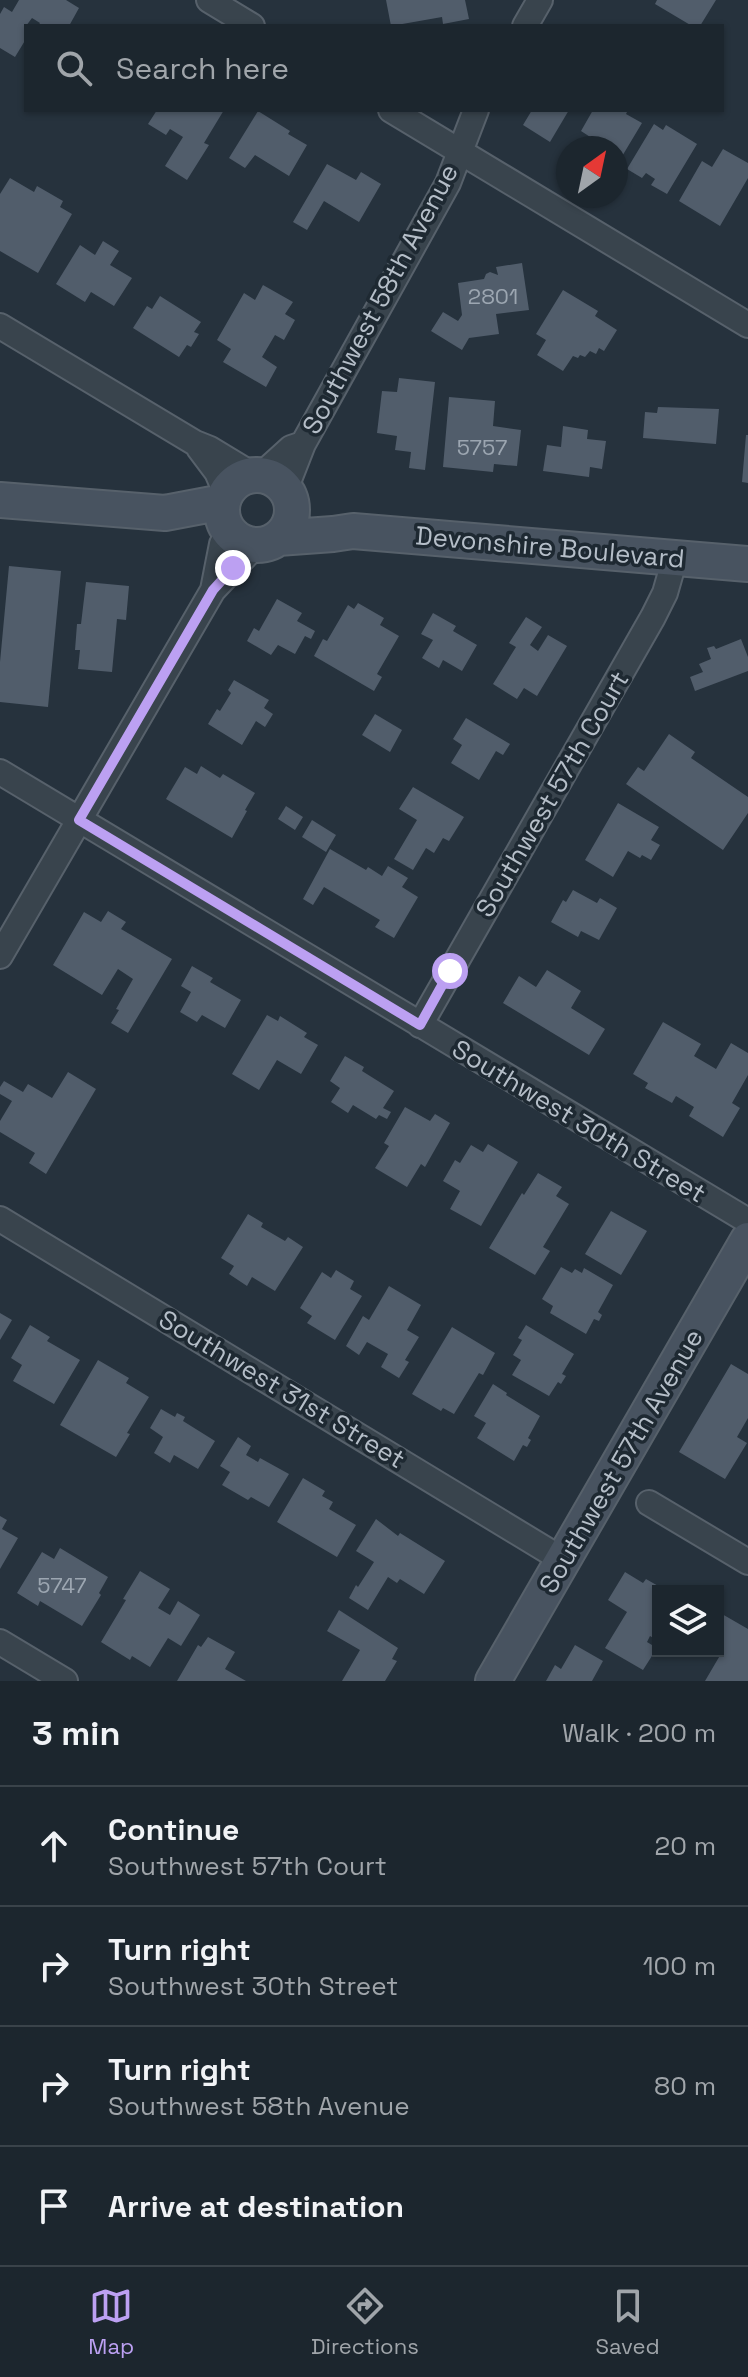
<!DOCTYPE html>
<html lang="en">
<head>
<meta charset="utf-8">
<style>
	:root { --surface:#1c262e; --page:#252e36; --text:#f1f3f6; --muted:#a0a5aa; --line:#3a434a; --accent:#bca0f2 }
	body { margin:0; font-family:"Space Grotesk",sans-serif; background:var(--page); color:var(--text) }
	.controls { position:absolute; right:24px; bottom:24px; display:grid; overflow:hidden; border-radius:0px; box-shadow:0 2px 6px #0004 }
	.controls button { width:72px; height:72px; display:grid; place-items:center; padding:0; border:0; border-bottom:2px solid var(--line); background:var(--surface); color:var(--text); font:40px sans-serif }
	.compass { position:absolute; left:556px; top:136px; width:72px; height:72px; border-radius:50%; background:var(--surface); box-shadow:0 2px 6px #0004; rotate:33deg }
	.stop { position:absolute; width:24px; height:24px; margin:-18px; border:6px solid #bca0f2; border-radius:50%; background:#fff }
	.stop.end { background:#bca0f2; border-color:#fff; box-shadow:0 2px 8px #0008 }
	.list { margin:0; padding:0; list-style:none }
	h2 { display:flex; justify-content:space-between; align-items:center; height:104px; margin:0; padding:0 32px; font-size:34px }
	h2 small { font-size:26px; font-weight:400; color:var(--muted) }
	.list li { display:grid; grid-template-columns:52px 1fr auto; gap:24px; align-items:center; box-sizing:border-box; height:120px; padding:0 32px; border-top:2px solid var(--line) }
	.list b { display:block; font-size:30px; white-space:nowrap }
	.list p { margin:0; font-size:26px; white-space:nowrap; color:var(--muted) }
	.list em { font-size:26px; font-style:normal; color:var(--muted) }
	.icon { flex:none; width:44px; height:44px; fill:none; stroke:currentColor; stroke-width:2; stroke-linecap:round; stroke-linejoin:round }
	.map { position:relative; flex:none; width:748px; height:1681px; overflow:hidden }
	.search { position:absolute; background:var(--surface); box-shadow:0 2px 6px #0004; left:24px; right:24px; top:24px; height:88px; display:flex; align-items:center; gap:20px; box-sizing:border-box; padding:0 28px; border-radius:0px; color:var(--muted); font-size:30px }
	.sheet { height:584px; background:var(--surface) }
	nav { display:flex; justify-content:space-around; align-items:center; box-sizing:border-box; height:112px; border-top:2px solid var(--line); background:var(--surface); font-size:22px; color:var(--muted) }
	nav a { display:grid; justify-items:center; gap:4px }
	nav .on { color:var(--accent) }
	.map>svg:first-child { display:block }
	.building { fill:#515d6b }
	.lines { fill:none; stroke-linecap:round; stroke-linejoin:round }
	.street-casing { stroke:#57616b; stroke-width:28 }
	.secondary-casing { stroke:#57616b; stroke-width:38 }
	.street { stroke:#39444d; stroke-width:24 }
	.secondary { stroke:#485360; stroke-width:34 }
	.route { stroke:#bca0f2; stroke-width:10 }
	.labels { text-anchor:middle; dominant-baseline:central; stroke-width:7; stroke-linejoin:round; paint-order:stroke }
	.number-label { font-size:22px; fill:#9ca6b1 }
	.street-label { font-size:26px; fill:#b5bec8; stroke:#1e2932 }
</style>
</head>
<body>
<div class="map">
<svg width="748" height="1681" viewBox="0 0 748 1681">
	<rect width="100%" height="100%" fill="#26323d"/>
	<path class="building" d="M19 0H66L79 8 69 26H38L40 23 32 18 26 26V39L15 57 0 48V14L4 7 12 12Z
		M386 0H465L469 19 443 24 442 17 391 26Z
		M657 0H716L700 26H692L655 4Z
		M157 110H224L204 143 209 145 187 180 165 166 183 137 170 129 166 135 148 124Z
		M532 110H569L550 142 523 125Z
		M593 110H628L626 114 642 123 618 163 616 162V148H607L581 131Z
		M258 111 290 131 288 134 307 145 289 176 255 155 245 168 229 158Z
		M654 124 663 130 666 125 697 144 667 194 651 185 655 179 646 173 642 178 627 169Z
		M723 149 748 163V178L720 226 679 201 702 161 712 167Z
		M327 164 356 180 361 172 381 184 359 222 324 201 307 230 293 222Z
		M10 178 34 192 37 186 63 201 60 207 72 214 38 273 0 251V194Z
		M103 241 119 251 110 265 132 278 114 306 91 292 85 302 56 284 80 245 95 255Z
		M522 263 529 310 496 314 499 334 469 338 462 350 431 331 443 312 458 321 462 315 458 283 484 279 486 274 490 272 498 275 496 267Z
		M263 285 293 302 285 314 295 320 284 340 275 335 262 357 277 367 266 387 223 362 231 349 217 340 244 293 255 300Z
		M563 290 598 311 595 316 617 330 604 351 599 348 596 354 590 351 585 357 580 355 578 358 573 356 563 371 537 355 546 340 536 334Z
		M160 296 201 322 194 332 199 334 191 347 187 345 179 357 133 328 147 306 152 309Z
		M399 378 435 382 425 470 409 468 411 452 395 450 397 436 377 433 382 391 397 392Z
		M449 397 495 401 493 426 521 430 517 466 494 464 493 472 443 467Z
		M658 407 719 409 716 444 643 438 645 412 657 413Z
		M563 426 588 430 587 439 606 441 602 469 590 467 589 477 543 471 547 445 561 447Z
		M746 435H748V483L742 482Z
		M9 566 61 571 48 707 0 702V662Z
		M86 582 129 586 126 620 117 619 112 672 78 669 80 650H75L77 624H81Z
		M277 599 302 613 297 621 315 631 311 639 305 636 295 654 278 645 271 655 247 641 254 628 259 631Z
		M358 603 384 618 380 625 399 636 377 674 382 677 374 691 314 656 323 639 327 641 348 605 354 609Z
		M433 613 456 626 453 631 477 645 462 671 443 660 439 668 422 658 433 640 421 634Z
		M526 617 542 627 530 645 538 651 548 635 567 646 537 696 524 688 517 699 493 684 516 647 509 643Z
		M741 639 748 657V671L695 691 690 677 703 672 699 664 711 659 707 648 714 646 716 649Z
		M234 680 269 700 264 708 273 714 265 727 256 721 242 745 208 724 217 709 220 711 231 693 228 690Z
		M375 714 402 730 390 752 362 735Z
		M466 718 510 744 503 755 496 751 479 780 451 763 462 745 453 739Z
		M669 734 695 752 691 758 748 797V813L723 850 626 784 638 767 644 771Z
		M201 766 220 778 223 774 255 793 245 810 247 811 232 838 166 799 185 767 197 774Z
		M413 787 464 817 449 841 443 838 434 853 426 848 413 870 394 859 417 820 399 809Z
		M618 803 659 827 651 840 660 845 651 860 642 855 640 858 628 851 613 877 585 860Z
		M286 806 303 817 295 830 278 819Z
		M312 820 336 835 326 852 302 837Z
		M330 849 366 870 368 867 382 876 388 866 408 878 402 887 418 897 394 938 375 927 380 920 324 887 313 905 303 899Z
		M573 890 597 903 600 898 617 908 599 940 581 931 578 937 551 922 563 900 566 902Z
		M108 911 126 922 121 929 172 959 128 1033 111 1023 119 1010 116 1009 133 979 118 969 102 995 53 965 84 912 101 922Z
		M192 966 213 978 210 982 241 1000 225 1028 202 1015 197 1022 180 1012 191 992 181 986Z
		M547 970 581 991 571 1008 605 1029 589 1055 503 1003 519 976 536 987Z
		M267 1015 278 1021 280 1016 307 1033 304 1037 318 1045 301 1074 277 1060 259 1090 232 1074Z
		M663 1022 701 1044 694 1056 716 1069 731 1043 748 1053V1075L732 1103 740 1108 723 1137 689 1116 694 1107 676 1096 672 1103 645 1088 648 1083 633 1074Z
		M345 1056 364 1067 362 1071 394 1091 383 1108 391 1112 387 1119 379 1115 376 1119 353 1105 348 1113 331 1102 340 1088 330 1081Z
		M68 1072 96 1089 46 1174 29 1163 35 1153 0 1132V1121L12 1101 0 1094V1087L4 1081 23 1092 28 1084 52 1098Z
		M405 1107 430 1121 435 1114 450 1123 425 1167 421 1164 407 1187 375 1168 389 1146 384 1143Z
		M488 1144 518 1162 481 1226 450 1209 460 1191 443 1181 455 1160 460 1163 471 1145 483 1152Z
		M538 1173 562 1187 556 1196 569 1204 543 1247 550 1251 535 1275 489 1248 522 1193 524 1195Z
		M611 1211 647 1231 621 1275 585 1254Z
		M248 1214 263 1223 261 1227 285 1241 288 1237 303 1247 275 1291 252 1277 247 1286 229 1274 234 1266 221 1258Z
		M561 1267 572 1273 575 1269 582 1273 584 1268 613 1285 598 1312 602 1315 599 1321 594 1319 586 1334 550 1313 553 1306 542 1299Z
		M336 1270 354 1281 350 1289 362 1296 335 1340 307 1323 312 1316 300 1308 322 1272 331 1278Z
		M389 1286 421 1305 407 1330 419 1337 405 1360 409 1362 399 1378 381 1367 388 1354 367 1342 359 1355 346 1346 363 1316 369 1320Z
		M0 1313 12 1320 0 1340Z
		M30 1325 50 1337 47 1341 80 1360 54 1404 13 1381 22 1365 11 1358Z
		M526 1325 574 1354 562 1374 566 1376 561 1384 558 1382 549 1396 512 1375 521 1360 513 1355 522 1340 518 1338Z
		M452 1327 495 1353 483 1375 479 1373 454 1414 443 1408 441 1411 412 1394Z
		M98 1360 129 1378 126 1383 149 1397 127 1433 130 1434 116 1457 60 1425Z
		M731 1364 748 1374V1418L737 1437 747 1443 725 1479 679 1452Z
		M493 1384 507 1393 506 1395 540 1416 528 1438 531 1440 527 1447 523 1445 514 1461 477 1438 486 1423 474 1416Z
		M161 1409 175 1417 177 1413 185 1417 183 1421 215 1441 198 1469 174 1455 170 1463 154 1453 163 1437 150 1428Z
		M238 1437 251 1446 246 1455 258 1462 260 1458 289 1474 269 1507 251 1497 248 1500 222 1485 230 1472 220 1466Z
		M303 1478 325 1491 322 1496 333 1502 329 1509 356 1525 337 1557 277 1522Z
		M0 1516 7 1520 2 1529 18 1538 0 1569Z
		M376 1519 398 1536 400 1533 445 1561 424 1594 400 1579 397 1583 388 1577 368 1610 349 1598 356 1585 358 1587 374 1562 356 1551Z
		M60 1548 108 1577 99 1593 101 1595 82 1626 40 1601 38 1606 17 1593 42 1552 54 1559Z
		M140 1571 170 1589 158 1608 170 1615 178 1601 200 1615 181 1646 168 1638 150 1667 132 1656 130 1660 101 1642 126 1600 123 1599Z
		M625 1572 643 1583 646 1579 667 1591H658V1641L650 1636 647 1642 657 1648 643 1670 605 1648 627 1612 608 1600Z
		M339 1610 398 1648 392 1659 397 1661 385 1681H342L360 1650 327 1631Z
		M722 1614 748 1629V1681H705L722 1652 718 1649V1621Z
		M208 1637 235 1652 225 1669 246 1681H177L198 1645 201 1647Z
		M575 1645 603 1661 592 1681H546L555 1665 561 1669Z"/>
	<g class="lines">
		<g class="street-casing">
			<path id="street" d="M209 0 252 26
				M525 26 540 0
				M391 110 748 325
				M0 326 195 443 210 449 253 475
				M303 444 448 183 476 110
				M199 448 217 472 226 493
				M261 475 291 448 303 444 285 490
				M213 590 222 544 230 532
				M0 772 748 1221
				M0 956 213 590 249 552 264 544
				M420 1025 653 617 665 593 675 558
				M0 1219 563 1560
				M649 1503 748 1562
				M0 1642 65 1681"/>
		</g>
		<g class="secondary-casing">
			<path id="secondary" d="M222 510a35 35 0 1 1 70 0a35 35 0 1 1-70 0Z
				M0 500 165 513 223 502
				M278 538 333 534 353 531 748 564
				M493 1681 748 1240"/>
		</g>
		<use href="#street" class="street"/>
		<use href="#secondary" class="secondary"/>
	</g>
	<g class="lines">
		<path class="route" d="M233 568 213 590 79 820 420 1025 450 971"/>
	</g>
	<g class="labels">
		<g class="number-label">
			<text x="493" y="296">2801</text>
			<text x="482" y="447">5757</text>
			<text x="62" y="1585">5747</text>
		</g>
		<g class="street-label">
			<text transform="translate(380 299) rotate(-62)">Southwest 58th Avenue</text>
			<text transform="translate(550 547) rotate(5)">Devonshire Boulevard</text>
			<text transform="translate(552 794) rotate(-60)">Southwest 57th Court</text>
			<text transform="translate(579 1121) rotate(31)">Southwest 30th Street</text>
			<text transform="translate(282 1389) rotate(31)">Southwest 31st Street</text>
			<text transform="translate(621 1461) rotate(-60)">Southwest 57th Avenue</text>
		</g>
	</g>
</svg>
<div class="controls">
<button><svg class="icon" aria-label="layers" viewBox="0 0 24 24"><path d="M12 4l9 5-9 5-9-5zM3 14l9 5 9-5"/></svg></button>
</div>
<svg class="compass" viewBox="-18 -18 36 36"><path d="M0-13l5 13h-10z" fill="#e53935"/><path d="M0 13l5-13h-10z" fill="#a0a5aa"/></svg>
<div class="stop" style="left:450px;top:971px"></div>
<div class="stop end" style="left:233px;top:568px"></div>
<div class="search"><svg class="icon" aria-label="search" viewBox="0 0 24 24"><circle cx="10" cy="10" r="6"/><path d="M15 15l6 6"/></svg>Search here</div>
</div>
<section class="sheet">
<h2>3 min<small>Walk · 200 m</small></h2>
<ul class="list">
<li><svg class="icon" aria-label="ahead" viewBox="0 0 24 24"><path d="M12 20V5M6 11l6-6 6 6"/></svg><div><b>Continue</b><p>Southwest 57th Court</p></div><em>20 m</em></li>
<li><svg class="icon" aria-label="right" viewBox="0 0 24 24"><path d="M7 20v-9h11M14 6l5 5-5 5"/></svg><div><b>Turn right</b><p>Southwest 30th Street</p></div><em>100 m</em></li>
<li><svg class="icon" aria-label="right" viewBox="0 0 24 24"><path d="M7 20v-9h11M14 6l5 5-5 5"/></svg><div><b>Turn right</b><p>Southwest 58th Avenue</p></div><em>80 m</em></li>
<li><svg class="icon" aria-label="arrive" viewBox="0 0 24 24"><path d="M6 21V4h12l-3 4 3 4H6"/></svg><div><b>Arrive at destination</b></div></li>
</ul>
</section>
<nav>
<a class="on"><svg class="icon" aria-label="map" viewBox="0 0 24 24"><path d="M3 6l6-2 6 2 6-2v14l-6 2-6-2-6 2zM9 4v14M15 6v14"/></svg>Map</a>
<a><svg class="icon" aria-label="directions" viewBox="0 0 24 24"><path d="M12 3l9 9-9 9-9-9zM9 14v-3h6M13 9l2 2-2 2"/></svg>Directions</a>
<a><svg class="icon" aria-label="saved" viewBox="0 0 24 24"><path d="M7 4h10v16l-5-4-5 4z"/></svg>Saved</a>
</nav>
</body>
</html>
